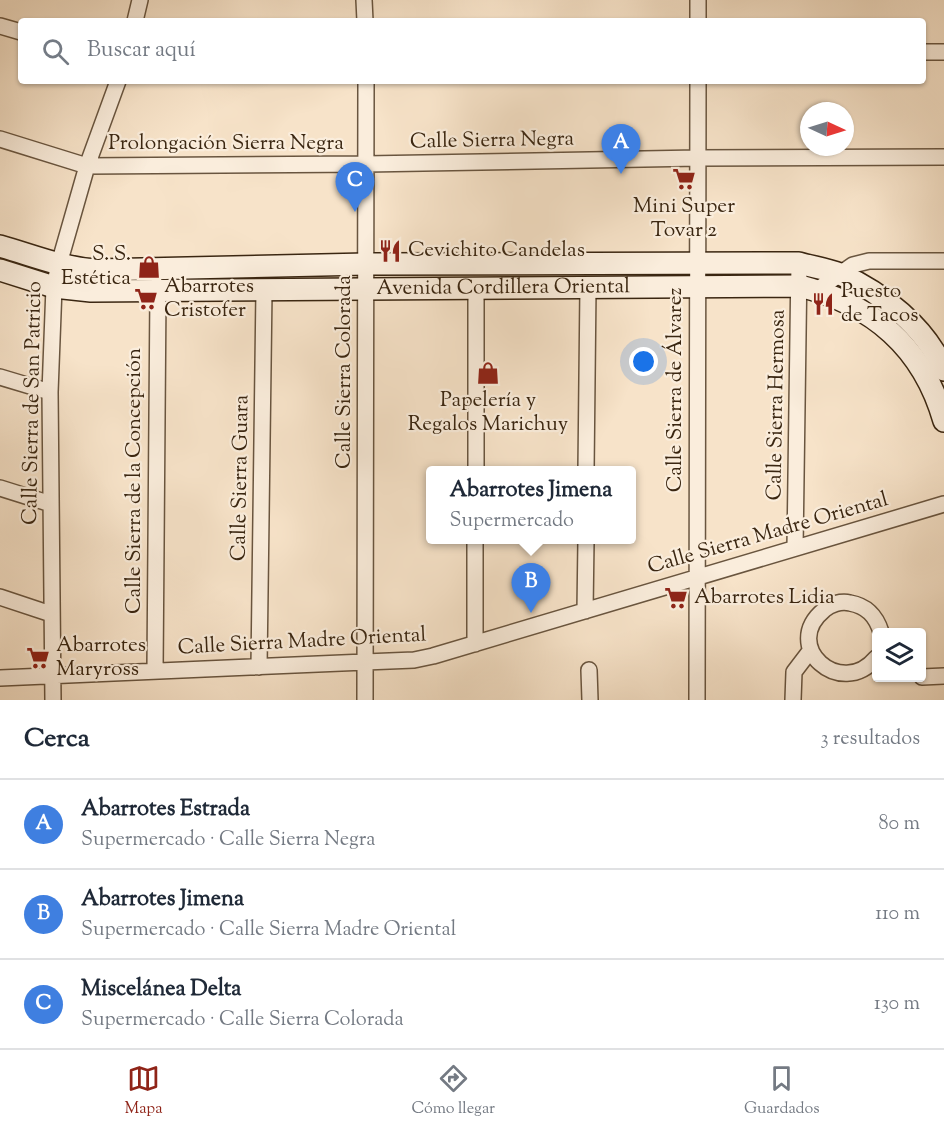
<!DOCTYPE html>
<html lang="es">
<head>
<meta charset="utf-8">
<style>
	:root { --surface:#fff; --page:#f2f2f3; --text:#1f2937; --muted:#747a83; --line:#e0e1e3; --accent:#8f2418 }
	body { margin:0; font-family:"Sorts Mill Goudy",serif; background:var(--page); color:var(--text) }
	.controls { position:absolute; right:18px; bottom:18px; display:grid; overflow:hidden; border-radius:6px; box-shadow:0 2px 4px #0004 }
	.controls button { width:54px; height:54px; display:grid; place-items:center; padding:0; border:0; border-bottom:2px solid var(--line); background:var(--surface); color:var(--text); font:30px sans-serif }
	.compass { position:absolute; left:800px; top:102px; width:54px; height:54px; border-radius:50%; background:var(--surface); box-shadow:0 2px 4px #0004; rotate:94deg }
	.you { position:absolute; left:644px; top:362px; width:21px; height:21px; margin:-15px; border:4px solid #fff; border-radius:50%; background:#1a73e8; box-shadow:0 0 0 9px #1a73e833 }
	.badge { display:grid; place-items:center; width:39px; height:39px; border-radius:50%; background:var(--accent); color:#fff; font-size:20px; font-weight:700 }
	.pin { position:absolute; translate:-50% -50px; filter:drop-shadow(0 2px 3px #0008) }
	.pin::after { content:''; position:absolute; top:32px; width:21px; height:18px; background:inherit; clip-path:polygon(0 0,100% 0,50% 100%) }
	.popup { position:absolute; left:426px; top:466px; width:210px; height:78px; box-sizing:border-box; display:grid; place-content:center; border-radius:6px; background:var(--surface); filter:drop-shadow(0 2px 4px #0005); font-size:20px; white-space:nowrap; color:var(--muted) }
	.popup b { font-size:22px; color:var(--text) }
	.popup::after { content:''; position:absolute; left:50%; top:100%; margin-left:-12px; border:12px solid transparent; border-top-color:var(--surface) }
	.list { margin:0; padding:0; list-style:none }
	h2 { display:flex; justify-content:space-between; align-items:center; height:78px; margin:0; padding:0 24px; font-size:26px }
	h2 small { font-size:20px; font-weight:400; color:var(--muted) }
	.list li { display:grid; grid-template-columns:39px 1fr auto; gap:18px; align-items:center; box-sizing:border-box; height:90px; padding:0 24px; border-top:2px solid var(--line) }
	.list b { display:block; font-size:22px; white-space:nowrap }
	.list p { margin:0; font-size:20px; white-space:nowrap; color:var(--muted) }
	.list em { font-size:20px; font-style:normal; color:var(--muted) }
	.icon { flex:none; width:33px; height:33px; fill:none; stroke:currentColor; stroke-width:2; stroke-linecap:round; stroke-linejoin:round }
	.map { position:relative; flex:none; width:944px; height:700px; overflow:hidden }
	.search { position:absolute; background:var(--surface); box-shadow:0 2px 4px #0004; left:18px; right:18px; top:18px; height:66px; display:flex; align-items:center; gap:15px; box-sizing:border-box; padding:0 21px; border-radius:6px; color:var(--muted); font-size:22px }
	.sheet { height:348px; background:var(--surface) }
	nav { display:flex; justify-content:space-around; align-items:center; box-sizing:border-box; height:84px; border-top:2px solid var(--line); background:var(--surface); font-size:16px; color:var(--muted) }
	nav a { display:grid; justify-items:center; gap:3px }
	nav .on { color:var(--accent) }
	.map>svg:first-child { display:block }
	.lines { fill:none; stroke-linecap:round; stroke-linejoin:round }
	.street-casing { stroke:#69553f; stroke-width:18 }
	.secondary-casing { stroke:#3a2611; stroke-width:24 }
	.street { stroke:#faeddc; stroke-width:15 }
	.secondary { stroke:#faeddc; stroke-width:21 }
	.labels { text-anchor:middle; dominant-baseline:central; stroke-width:4.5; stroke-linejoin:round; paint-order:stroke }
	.street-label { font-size:21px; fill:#3a2611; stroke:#faeddc }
	.poi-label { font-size:21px; fill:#3a2611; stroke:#faeddc; text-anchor:start }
</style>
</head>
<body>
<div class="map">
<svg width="944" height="700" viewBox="0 0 944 700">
	<rect width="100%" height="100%" fill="#f7e3c9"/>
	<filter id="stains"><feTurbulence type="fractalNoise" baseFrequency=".00333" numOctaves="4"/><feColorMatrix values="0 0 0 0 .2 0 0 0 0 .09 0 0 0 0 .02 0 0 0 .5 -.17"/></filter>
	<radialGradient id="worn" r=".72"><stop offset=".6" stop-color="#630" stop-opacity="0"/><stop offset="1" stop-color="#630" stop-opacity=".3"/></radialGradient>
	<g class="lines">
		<g class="street-casing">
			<path id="street" d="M364 0 365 21
				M135 21 140 0
				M698 21V0
				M0 26 21 32
				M923 52H944
				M0 139 87 166 366 164 698 158 944 157
				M817 290 853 265 869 261H944
				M0 377 50 392
				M476 470V288
				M586 470 588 287
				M0 488 51 504
				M795 548 799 263
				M0 597 51 614
				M585 611 586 540
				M475 644V540
				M876 658C841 700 780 646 824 610 830 604 841 601 850 603 867 606 876 616 881 632
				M259 667 264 290
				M589 670 590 700
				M155 671 158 291
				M922 677 944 676
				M0 678 365 662 414 660 433 656 944 504
				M53 700 50 392 54 287 59 264 87 166 118 81
				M365 700 366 81
				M697 700 698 81
				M793 700 794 672 810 651"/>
		</g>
		<g class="secondary-casing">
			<g id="secondary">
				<path d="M0 246C32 255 63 268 96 270L366 264 799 263C813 267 827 269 840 274 883 293 925 327 944 370"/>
				<path id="s1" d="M0 270 54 287 91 291 800 286C873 305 923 347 944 421"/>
			</g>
		</g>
		<use href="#street" class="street"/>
		<use href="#secondary" class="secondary"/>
	</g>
	<defs>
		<g id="supermarket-bare" transform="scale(1.8)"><path d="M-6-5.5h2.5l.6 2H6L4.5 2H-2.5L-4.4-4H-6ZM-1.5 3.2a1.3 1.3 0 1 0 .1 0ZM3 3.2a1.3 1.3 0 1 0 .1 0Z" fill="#8f2418" stroke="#faeddc" stroke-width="2.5" paint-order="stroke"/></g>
		<g id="restaurant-bare" transform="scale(1.8)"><path d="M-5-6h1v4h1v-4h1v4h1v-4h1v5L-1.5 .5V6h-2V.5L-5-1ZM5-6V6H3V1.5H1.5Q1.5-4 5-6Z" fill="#8f2418" stroke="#faeddc" stroke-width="2.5" paint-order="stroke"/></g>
		<g id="shop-bare" transform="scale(1.8)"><path d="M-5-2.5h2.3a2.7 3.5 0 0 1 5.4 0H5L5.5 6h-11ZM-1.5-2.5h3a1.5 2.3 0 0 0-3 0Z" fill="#8f2418" stroke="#faeddc" stroke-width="2.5" paint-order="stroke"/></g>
	</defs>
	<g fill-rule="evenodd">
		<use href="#supermarket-bare" x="684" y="179"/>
		<use href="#restaurant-bare" x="390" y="251"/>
		<use href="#shop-bare" x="149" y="267"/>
		<use href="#supermarket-bare" x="146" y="299"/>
		<use href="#restaurant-bare" x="823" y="304"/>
		<use href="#shop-bare" x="488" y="373"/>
		<use href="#supermarket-bare" x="676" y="598"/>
		<use href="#supermarket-bare" x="38" y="658"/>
	</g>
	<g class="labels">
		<g class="street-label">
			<text transform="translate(492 141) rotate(-1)">Calle Sierra Negra</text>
			<text x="226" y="144">Prolongación Sierra Negra</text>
			<text stroke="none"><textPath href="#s1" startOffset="506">Avenida Cordillera Oriental</textPath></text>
			<text transform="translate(345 372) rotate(-90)">Calle Sierra Colorada</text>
			<text transform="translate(676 390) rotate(-90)">Calle Sierra de Álvarez</text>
			<text transform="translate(33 403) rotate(-89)">Calle Sierra de San Patricio</text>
			<text transform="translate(777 405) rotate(-89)">Calle Sierra Hermosa</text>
			<text transform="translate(241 478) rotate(-89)">Calle Sierra Guara</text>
			<text transform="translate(135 481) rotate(-90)">Calle Sierra de la Concepción</text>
			<text transform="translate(768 534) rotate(-16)">Calle Sierra Madre Oriental</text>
			<text transform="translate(302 642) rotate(-3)">Calle Sierra Madre Oriental</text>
		</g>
		<g class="poi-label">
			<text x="684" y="207" text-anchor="middle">Mini Super<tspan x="684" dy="24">Tovar 2</tspan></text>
			<text x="408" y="251">Cevichito Candelas</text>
			<text x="131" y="255" text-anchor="end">S. S.<tspan x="131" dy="24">Estética</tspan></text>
			<text x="164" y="287">Abarrotes<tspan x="164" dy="24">Cristofer</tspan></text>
			<text x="841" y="292">Puesto<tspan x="841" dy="24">de Tacos</tspan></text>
			<text x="488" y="401" text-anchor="middle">Papelería y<tspan x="488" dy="24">Regalos Marichuy</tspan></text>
			<text x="694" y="598">Abarrotes Lidia</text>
			<text x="56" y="646">Abarrotes<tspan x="56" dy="24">Maryross</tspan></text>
		</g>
	</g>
	<rect width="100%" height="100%" filter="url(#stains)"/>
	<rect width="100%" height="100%" fill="url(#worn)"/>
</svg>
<div class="controls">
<button><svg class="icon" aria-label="layers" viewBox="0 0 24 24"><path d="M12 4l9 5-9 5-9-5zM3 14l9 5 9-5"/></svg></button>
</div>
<svg class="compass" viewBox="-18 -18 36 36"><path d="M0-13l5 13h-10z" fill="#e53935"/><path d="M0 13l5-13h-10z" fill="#747a83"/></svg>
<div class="you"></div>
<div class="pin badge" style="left:621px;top:174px;background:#3f7fe0">A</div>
<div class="pin badge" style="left:531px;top:613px;background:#3f7fe0">B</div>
<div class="popup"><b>Abarrotes Jimena</b>Supermercado</div>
<div class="pin badge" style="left:355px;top:212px;background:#3f7fe0">C</div>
<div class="search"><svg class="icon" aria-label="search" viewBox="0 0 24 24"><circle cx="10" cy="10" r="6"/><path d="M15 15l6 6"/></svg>Buscar aquí</div>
</div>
<section class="sheet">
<h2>Cerca<small>3 resultados</small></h2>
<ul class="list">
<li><span class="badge" style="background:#3f7fe0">A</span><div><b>Abarrotes Estrada</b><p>Supermercado · Calle Sierra Negra</p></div><em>80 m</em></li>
<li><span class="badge" style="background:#3f7fe0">B</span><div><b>Abarrotes Jimena</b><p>Supermercado · Calle Sierra Madre Oriental</p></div><em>110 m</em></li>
<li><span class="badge" style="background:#3f7fe0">C</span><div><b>Miscelánea Delta</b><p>Supermercado · Calle Sierra Colorada</p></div><em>130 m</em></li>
</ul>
</section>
<nav>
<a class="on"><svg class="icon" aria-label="map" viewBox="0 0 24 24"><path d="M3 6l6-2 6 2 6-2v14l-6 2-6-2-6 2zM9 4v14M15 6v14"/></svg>Mapa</a>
<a><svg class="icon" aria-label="directions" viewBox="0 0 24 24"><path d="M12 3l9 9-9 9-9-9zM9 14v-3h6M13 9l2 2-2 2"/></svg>Cómo llegar</a>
<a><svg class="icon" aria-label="saved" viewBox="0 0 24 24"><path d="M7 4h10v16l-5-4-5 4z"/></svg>Guardados</a>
</nav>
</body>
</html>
